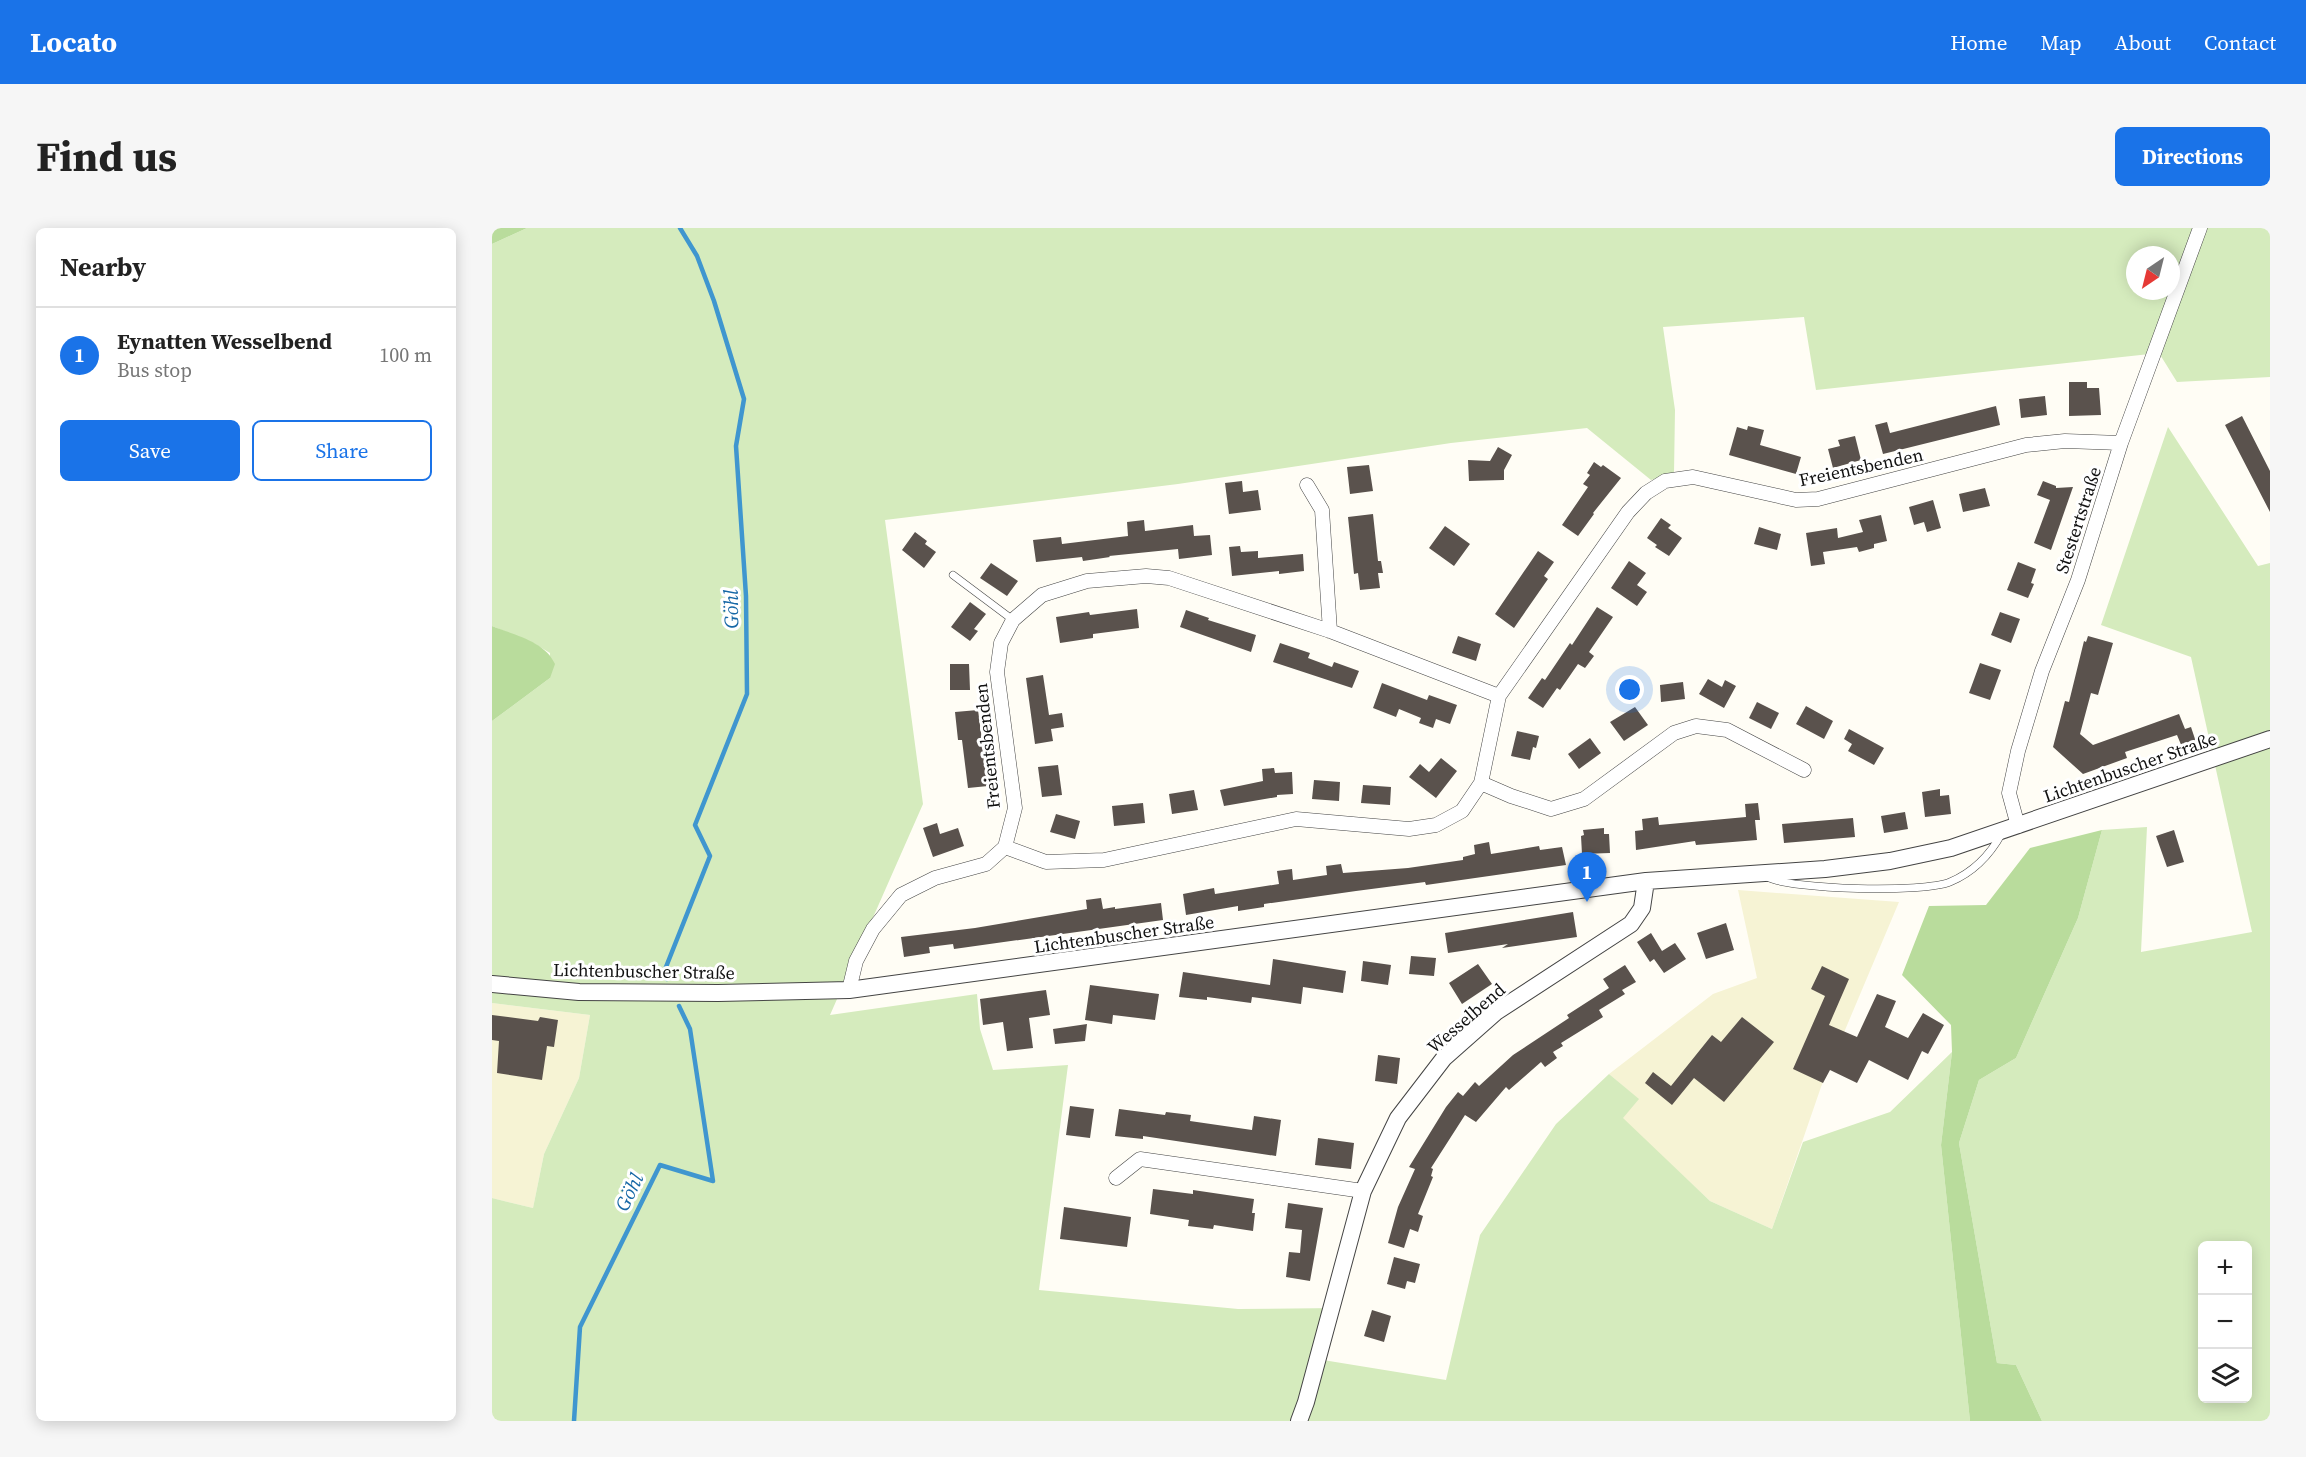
<!DOCTYPE html>
<html lang="en">
<head>
<meta charset="utf-8">
<style>
	:root { --surface:#fff; --page:#f6f6f6; --text:#222; --muted:#767676; --line:#e0e0e0; --accent:#1a73e8 }
	body { margin:0; font-family:"Source Serif 4",serif; background:var(--page); color:var(--text) }
	.controls { position:absolute; right:18px; bottom:18px; display:grid; overflow:hidden; border-radius:9px; box-shadow:0 3px 15px #0003 }
	.controls button { width:54px; height:54px; display:grid; place-items:center; padding:0; border:0; border-bottom:2px solid var(--line); background:var(--surface); color:var(--text); font:30px sans-serif }
	.compass { position:absolute; left:1634px; top:18px; width:54px; height:54px; border-radius:50%; background:var(--surface); box-shadow:0 3px 15px #0003; rotate:215deg }
	.you { position:absolute; left:1138px; top:462px; width:21px; height:21px; margin:-15px; border:4px solid #fff; border-radius:50%; background:#1a73e8; box-shadow:0 0 0 9px #1a73e833 }
	.badge { display:grid; place-items:center; width:39px; height:39px; border-radius:50%; background:var(--accent); color:#fff; font-size:20px; font-weight:700 }
	.pin { position:absolute; translate:-50% -50px; filter:drop-shadow(0 2px 3px #0008) }
	.pin::after { content:''; position:absolute; top:32px; width:21px; height:18px; background:inherit; clip-path:polygon(0 0,100% 0,50% 100%) }
	.list { margin:0; padding:0; list-style:none }
	h2 { display:flex; justify-content:space-between; align-items:center; height:78px; margin:0; padding:0 24px; font-size:26px }
	h2 small { font-size:20px; font-weight:400; color:var(--muted) }
	.list li { display:grid; grid-template-columns:39px 1fr auto; gap:18px; align-items:center; box-sizing:border-box; height:96px; padding:0 24px; border-top:2px solid var(--line) }
	.list b { display:block; font-size:22px; white-space:nowrap }
	.list p { margin:0; font-size:20px; white-space:nowrap; color:var(--muted) }
	.list em { font-size:20px; font-style:normal; color:var(--muted) }
	.actions { display:flex; gap:12px; padding:18px 24px }
	.actions a { flex:1; padding:14px 0; border:2px solid var(--accent); border-radius:9px; text-align:center; font-size:21px; color:var(--accent) }
	.actions .main { background:var(--accent); color:#fff }
	.icon { flex:none; width:33px; height:33px; fill:none; stroke:currentColor; stroke-width:2; stroke-linecap:round; stroke-linejoin:round }
	.map { position:relative; flex:none; width:1778px; height:1193px; overflow:hidden; border-radius:9px }
	header { display:flex; align-items:center; gap:36px; box-sizing:border-box; height:84px; padding:0 30px; background:var(--accent); color:#fff }
	header strong { font-size:28px }
	nav { display:flex; gap:33px; margin-inline-start:auto; font-size:21px }
	.intro { display:flex; align-items:center; justify-content:space-between; box-sizing:border-box; height:144px; padding:0 36px }
	h1 { margin:0; font-size:42px }
	.button { padding:15px 27px; border-radius:9px; background:var(--accent); color:#fff; font-size:21px; font-weight:700 }
	main { display:flex; gap:36px; padding:0 36px }
	aside { flex:1; background:var(--surface); border-radius:9px; box-shadow:0 3px 15px #0003 }
	.map>svg:first-child { display:block }
	.farmland { fill:#f6f3d4 }
	.green { fill:#d5ebbd; fill-rule:evenodd }
	.forest { fill:#b9dc9c }
	.lines { fill:none; stroke-linecap:round; stroke-linejoin:round }
	.stream { stroke:#3f96cf; stroke-width:4.5 }
	.building { fill:#5a524d }
	.service-casing { stroke:#444; stroke-width:8 }
	.minor-casing { stroke:#444; stroke-width:15 }
	.tertiary-casing { stroke:#444; stroke-width:18 }
	.service { stroke:#fff; stroke-width:7 }
	.minor { stroke:#fff; stroke-width:14 }
	.tertiary { stroke:#fff; stroke-width:16 }
	.labels { text-anchor:middle; dominant-baseline:central; stroke-width:6; stroke-linejoin:round; paint-order:stroke }
	.street-label { font-size:18px; fill:#111; stroke:#fff }
	.water-label { font-size:20px; font-style:italic; fill:#1768a6; stroke:#fff }
</style>
</head>
<body>
<header>
<strong>Locato</strong>
<nav><a>Home</a><a>Map</a><a>About</a><a>Contact</a></nav>
</header>
<div class="intro"><h1>Find us</h1><a class="button">Directions</a></div>
<main>
<aside>
<h2>Nearby<small></small></h2>
<ul class="list">
<li><span class="badge">1</span><div><b>Eynatten Wesselbend</b><p>Bus stop</p></div><em>100 m</em></li>
</ul>
<div class="actions"><a class="main">Save</a><a>Share</a></div>
</aside>
<div class="map">
<svg width="1778" height="1193" viewBox="0 0 1778 1193">
	<rect width="100%" height="100%" fill="#fffdf5"/>
	<path class="farmland" d="M1246 662 1407 674 1329 859 1280 1001 1218 973 1172 930 1130 890 1146 871 1117 846 1221 766 1265 750Z
		M0 775 98 787 87 850 52 926 41 980 0 970Z"/>
	<path class="green" d="M35 0H1778V149L1685 154 1667 125 1324 162 1312 89 1171 99 1183 182 1182 245 1159 252 1095 200 959 215 686 256 393 292 431 576 338 787 485 766 488 801 501 842 576 837 547 1062 746 1081 846 1080 831 1132 954 1152 988 1007 1064 896 1117 846 1147 871 1131 890 1218 973 1280 1001 1311 914 1398 884 1460 824 1449 917 1478 1193H0V970L41 980 52 926 87 850 98 787 0 775V493L58 450V425L43 416 0 398V16ZM1643 27H1679V63H1643Z
		M1676 199 1766 338 1778 335V1193H1550L1524 1137 1505 1135 1467 915 1487 852 1524 830 1586 690 1610 602 1655 599 1649 724 1760 704 1699 429 1609 397ZM1710 1018H1756V1170H1710Z"/>
	<path class="forest" d="M0 0H35L0 16Z
		M0 398C22 407 53 413 63 436L58 450 0 493Z
		M1610 602 1586 690 1524 830 1487 852 1467 915 1505 1135 1524 1137 1550 1193H1478L1449 917 1460 824 1459 797 1410 747 1437 678 1494 677 1538 620Z"/>
	<g class="lines">
		<path class="stream" d="M175 751 172 744 218 628 203 597 255 466 254 368 244 218 252 171 222 73 205 28 188 0
			M82 1193 88 1099 168 937 221 953 198 801 187 778"/>
	</g>
	<path class="building" d="M1577 154H1595V160H1607L1609 187 1577 188Z
		M1553 168 1555 187 1529 190 1527 171Z
		M1504 178 1508 197 1391 226 1383 197 1395 194 1398 205Z
		M1750 188 1778 243V284L1733 197Z
		M1256 198 1272 202 1268 217 1309 229 1304 246 1237 227 1245 199 1255 202Z
		M1363 208 1369 232 1341 240 1336 221 1348 218 1346 212Z
		M1006 219 1020 227 1012 242V252L977 253 976 232 998 233Z
		M1102 234 1109 239 1111 237 1129 250 1101 285 1102 286 1086 308 1070 297 1096 259 1091 256 1098 247 1095 245Z
		M877 237 881 263 858 266 855 239Z
		M750 253 751 264 766 262 769 282 737 286 733 255Z
		M1551 253 1564 258V260L1581 259 1559 322 1542 315 1558 272 1545 267Z
		M1493 260 1498 278 1471 284 1467 266Z
		M1441 272 1449 300 1435 304 1432 294 1422 297 1417 279Z
		M881 286 886 333H889L891 345H886L888 360 868 362 866 345 862 346 856 289Z
		M1389 287 1395 313 1382 316V320L1367 324 1365 319 1331 324 1333 336 1319 338 1314 305 1345 300 1346 310 1371 304 1367 292Z
		M1169 290 1179 297 1176 300 1190 310 1177 328 1163 319 1165 317 1155 310Z
		M652 292 653 303 701 297 702 308 718 307 720 327 687 331 686 321 617 328 618 329 591 333 590 329 544 334 541 312 569 309 570 316 636 308 635 294Z
		M953 298 978 316 962 338 937 320Z
		M1267 299 1289 306 1285 322 1262 316Z
		M423 304 435 313 433 316 444 324 432 340 410 322Z
		M748 318 749 324 766 323V330L811 326 812 343 787 346V343L740 348 737 319Z
		M1046 323 1062 334 1052 348 1056 351 1022 400 1003 386Z
		M1137 333 1154 345 1145 357 1155 364 1145 378 1119 360Z
		M1526 334 1544 341 1539 355 1542 356 1536 370 1515 362Z
		M499 335 526 353 515 368 488 350Z
		M478 374 494 386 482 401 486 403 478 413 459 399Z
		M1105 379 1121 389 1097 424 1102 428 1093 440 1086 436 1068 462 1065 460 1051 480 1036 470 1050 450 1053 452 1078 415 1080 417Z
		M645 381 647 400 601 406V410L568 415 564 389 597 384 598 387Z
		M694 382 717 390 716 392 764 407 759 424 688 399Z
		M1508 384 1528 391 1519 415 1499 407Z
		M966 408 989 416 984 433 960 425Z
		M1596 408 1621 415 1606 467 1599 465 1588 506 1601 517 1687 486 1693 501 1699 499 1704 514 1690 519 1685 507 1633 524 1635 530 1591 546 1561 519 1573 473 1577 474 1592 413 1594 414Z
		M788 415 818 425 816 430 840 439 842 434 867 443 860 460 781 434Z
		M1488 435 1509 442 1498 472 1477 465Z
		M458 436H477L478 462H458Z
		M551 447 557 487 570 485 572 499 559 501 561 513 543 516 534 450Z
		M1216 451 1230 459 1233 452 1244 458 1232 480 1207 466Z
		M1191 454 1193 471 1169 474 1168 457Z
		M890 455 935 472 937 467 965 477 958 496 944 491 941 500 927 495 929 490 907 481 904 489 881 480Z
		M1265 474 1287 485 1279 501 1257 490Z
		M1314 478 1341 493 1332 511 1304 496Z
		M1143 479 1156 497 1132 513 1118 494Z
		M486 482 496 558 476 560 470 512H466L463 484Z
		M1357 501 1392 520 1382 537 1356 523 1360 516 1352 511Z
		M1025 503 1047 508 1044 520 1041 519 1038 532 1019 528Z
		M1098 510 1109 525 1087 541 1076 526Z
		M949 530 965 543 944 570 917 549 928 536 937 544Z
		M566 537 570 567 550 569 546 539Z
		M782 540 783 545 800 544 801 566 785 567V569L732 578 728 562 771 553 770 541Z
		M822 552 848 554 847 573 820 571Z
		M871 557 899 559 898 577 869 575Z
		M1448 561V568L1457 567 1459 586 1433 589 1430 564Z
		M702 562 706 582 680 586 677 566Z
		M651 575 653 595 622 598 620 578Z
		M1266 575 1268 592H1263L1265 612 1204 617 1203 613 1144 622 1143 603 1151 602 1150 591 1166 589 1167 597 1254 589 1253 576Z
		M1413 584 1416 601 1392 605 1389 588Z
		M564 586 588 593 583 611 558 604Z
		M1361 590 1363 609 1292 615 1290 596Z
		M445 595 448 606 466 600 472 618 441 629 431 600Z
		M1112 600V606H1117L1118 625 1090 626 1089 608 1092 607 1091 602Z
		M1682 602 1692 634 1675 639 1664 608Z
		M997 614 999 626 1047 618 1048 622 1070 619 1074 637 934 657 933 654 864 663 772 676V679L746 683V678L694 687 691 666 722 660 723 666 787 656 785 643 800 641 801 652 835 647 834 638 849 636 851 645 916 640 971 632V629L983 626 982 617Z
		M609 670 611 681 623 679V681L669 675 671 692 462 721 461 716 437 719 438 725 412 729 409 709 483 700 595 681 594 672Z
		M1081 684 1085 709 1010 720 1016 716 956 725 953 705Z
		M1234 695 1242 722 1214 731 1205 705Z
		M1159 705 1170 723 1183 715 1194 731 1172 745 1162 731 1158 734 1145 714Z
		M919 728 944 730 942 748 917 746Z
		M781 731 854 743 851 765 811 759 809 776 760 769 759 775 715 769V772L687 769 691 744 778 757Z
		M871 733 899 737 896 757 869 753Z
		M986 736 1000 756 970 776 957 755Z
		M1133 737 1144 754 1130 762 1133 766 1107 782 1111 789 1069 815 1071 818 1061 824 1065 830 1053 839 1049 834 1017 862 1014 859 984 894 973 887 939 940 941 941 939 948 941 949 926 986 931 988 926 1004 918 1001 912 1020 896 1015 906 979 923 941 917 939 954 879 966 864 971 868 983 854 987 858 1021 827 1077 790 1075 787 1117 760 1111 751Z
		M1330 738 1357 751 1337 797 1365 809 1385 766 1404 773 1393 799 1416 810 1431 785 1452 797 1436 826 1430 823 1416 852 1377 832 1365 855 1338 842 1331 855 1301 841 1333 768 1319 761Z
		M598 757 667 766 663 792 621 787 620 796 593 792Z
		M554 762 558 787 537 790 541 820 515 823 511 794 491 797 488 771Z
		M0 787 46 793 48 789 66 792 62 819 55 818 50 852 5 845 7 813 0 812Z
		M1250 789 1282 814 1232 874 1202 850 1180 877 1153 855 1161 844 1179 858 1220 807 1229 814Z
		M595 796 593 813 563 816 561 801Z
		M886 827 908 830 905 856 883 853Z
		M578 878 602 881 598 910 574 907Z
		M627 881 673 887 674 884 699 887 698 893 760 902 762 888 789 892 784 928 651 908V911L623 908Z
		M826 910 862 915 859 941 823 937Z
		M661 961 701 966V962L762 971 760 985H763L761 1003 722 997 721 1001 696 998 697 992 658 986Z
		M796 975 831 980 818 1053 794 1049 797 1024 808 1025 810 1002 793 1000Z
		M572 979 639 989 635 1019 568 1011Z
		M902 1029 928 1036 923 1055 915 1053 913 1061 895 1056Z
		M880 1082 899 1088 892 1114 872 1108Z"/>
	<g class="lines">
		<g class="service-casing">
			<path id="service" d="M461 347 521 392
				M1275 649C1299 662 1432 665 1458 654 1482 644 1498 627 1510 605"/>
		</g>
		<g class="minor-casing">
			<path id="minor" d="M815 257 830 282 838 403
				M989 555 1007 468
				M1526 598 1517 565 1526 523 1550 443 1586 352 1629 215 1708 0
				M513 619 523 580 505 444 509 415 521 392 550 367 595 353 654 348 677 350 838 403 1007 468 1136 284 1154 265 1173 253 1201 249 1304 272 1326 271 1534 217 1573 213 1629 215
				M357 762 364 733 381 701 409 667 443 650 494 636 513 619 554 634 612 632 804 591 917 601 944 597 970 583 989 555 1019 568 1059 581 1092 571 1182 505 1204 498 1235 502 1312 542
				M624 950 648 931 871 963"/>
		</g>
		<g class="tertiary-casing">
			<path id="tertiary" d="M0 756 87 764 226 765 357 762 1154 653 1333 641 1398 633 1459 620 1778 511
				M807 1193 814 1174 871 963 906 890 952 830 1004 784 1139 696 1150 680 1154 653"/>
		</g>
		<use href="#service" class="service"/>
		<use href="#minor" class="minor"/>
		<use href="#tertiary" class="tertiary"/>
	</g>
	<g class="labels">
		<g class="street-label">
			<text transform="translate(1369 239) rotate(-12)">Freientsbenden</text>
			<text transform="translate(1586 292) rotate(-72)">Stestertstraße</text>
			<text transform="translate(495 518) rotate(-96)">Freientsbenden</text>
			<text transform="translate(1638 539) rotate(-19)">Lichtenbuscher Straße</text>
			<text transform="translate(632 706) rotate(-8)">Lichtenbuscher Straße</text>
			<text transform="translate(152 743) rotate(1)">Lichtenbuscher Straße</text>
			<text transform="translate(974 790) rotate(-41)">Wesselbend</text>
		</g>
		<g class="water-label">
			<text transform="translate(239 381) rotate(-91)">Göhl</text>
			<text transform="translate(137 964) rotate(-64)">Göhl</text>
		</g>
	</g>
</svg>
<div class="controls">
<button>+</button>
<button>−</button>
<button><svg class="icon" aria-label="layers" viewBox="0 0 24 24"><path d="M12 4l9 5-9 5-9-5zM3 14l9 5 9-5"/></svg></button>
</div>
<svg class="compass" viewBox="-18 -18 36 36"><path d="M0-13l5 13h-10z" fill="#e53935"/><path d="M0 13l5-13h-10z" fill="#767676"/></svg>
<div class="you"></div>
<div class="pin badge" style="left:1095px;top:674px">1</div>
</div>
</main>
</body>
</html>
